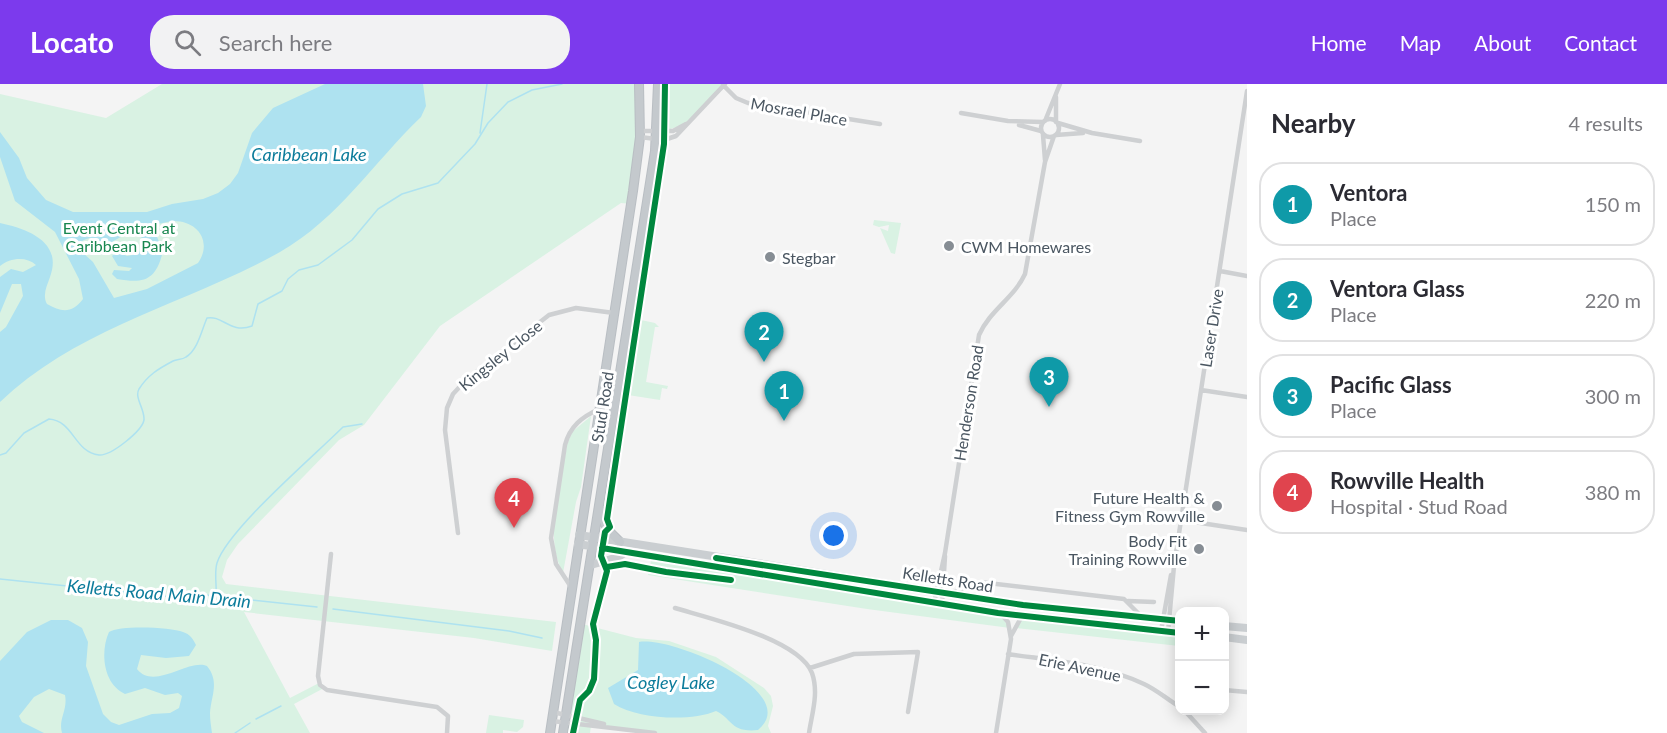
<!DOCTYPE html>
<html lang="en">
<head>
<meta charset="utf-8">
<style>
	:root { --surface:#fff; --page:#f2f2f3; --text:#2b2b33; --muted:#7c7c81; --line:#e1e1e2; --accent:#7c3aed }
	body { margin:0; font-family:Lato,sans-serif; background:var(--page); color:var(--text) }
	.controls { position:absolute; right:18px; bottom:18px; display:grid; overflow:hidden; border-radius:12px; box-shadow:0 3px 15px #0003 }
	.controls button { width:54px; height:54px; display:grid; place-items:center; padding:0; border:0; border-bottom:2px solid var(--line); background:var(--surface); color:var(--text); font:30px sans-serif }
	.you { position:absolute; left:834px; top:452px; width:21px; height:21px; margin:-15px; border:4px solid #fff; border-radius:50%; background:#1a73e8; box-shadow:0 0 0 9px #1a73e833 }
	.badge { display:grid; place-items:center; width:39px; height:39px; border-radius:50%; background:var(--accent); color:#fff; font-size:20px; font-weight:700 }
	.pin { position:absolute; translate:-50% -50px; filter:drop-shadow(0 2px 3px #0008) }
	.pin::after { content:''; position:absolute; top:32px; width:21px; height:18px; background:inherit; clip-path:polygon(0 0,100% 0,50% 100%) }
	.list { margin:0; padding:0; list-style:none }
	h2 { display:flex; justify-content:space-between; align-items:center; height:78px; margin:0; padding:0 24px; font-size:26px }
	h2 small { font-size:20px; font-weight:400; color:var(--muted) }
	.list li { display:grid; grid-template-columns:39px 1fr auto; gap:18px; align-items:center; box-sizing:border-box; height:84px; margin:0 12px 12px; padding:0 12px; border:2px solid var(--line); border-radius:24px }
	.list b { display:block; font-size:22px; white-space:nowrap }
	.list p { margin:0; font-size:20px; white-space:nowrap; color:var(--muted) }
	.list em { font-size:20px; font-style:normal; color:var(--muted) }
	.icon { flex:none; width:33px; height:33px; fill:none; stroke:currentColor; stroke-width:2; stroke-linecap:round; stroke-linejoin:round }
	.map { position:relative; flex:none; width:1247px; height:649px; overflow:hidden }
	header { display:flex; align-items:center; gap:36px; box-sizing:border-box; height:84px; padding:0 30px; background:var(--accent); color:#fff }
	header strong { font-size:28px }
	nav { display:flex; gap:33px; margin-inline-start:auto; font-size:21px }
	.search { width:420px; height:54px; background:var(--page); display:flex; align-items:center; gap:15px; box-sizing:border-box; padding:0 21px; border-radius:24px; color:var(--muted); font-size:22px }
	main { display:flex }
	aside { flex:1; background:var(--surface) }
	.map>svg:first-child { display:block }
	.green { fill:#d9f2e3 }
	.water { fill:#aee2f0; fill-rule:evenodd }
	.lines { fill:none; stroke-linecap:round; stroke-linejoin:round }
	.stream { stroke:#aee2f0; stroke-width:1.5 }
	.trunk-casing { stroke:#b9bec3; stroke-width:10 }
	.minor { stroke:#ced0d2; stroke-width:4.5 }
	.primary { stroke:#caced1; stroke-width:8 }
	.trunk { stroke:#c4c9cd; stroke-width:8 }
	.cycleway-casing { stroke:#fff; stroke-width:10 }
	.cycleway { stroke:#00873e; stroke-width:6 }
	.poi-dot { fill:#868d94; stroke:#fff; stroke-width:2 }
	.labels { text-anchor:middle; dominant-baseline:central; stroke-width:6; stroke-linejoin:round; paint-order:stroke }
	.street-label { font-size:16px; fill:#4a5661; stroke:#fff }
	.park-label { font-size:16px; fill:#17864f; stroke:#fff }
	.poi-label { font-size:16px; fill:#4a5661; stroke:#fff; text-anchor:start }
	.water-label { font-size:18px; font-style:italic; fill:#0c7c9b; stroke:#fff }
</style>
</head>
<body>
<header>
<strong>Locato</strong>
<div class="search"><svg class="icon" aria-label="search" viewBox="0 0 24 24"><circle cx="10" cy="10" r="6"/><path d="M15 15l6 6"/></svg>Search here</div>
<nav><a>Home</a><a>Map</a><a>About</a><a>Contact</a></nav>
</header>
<main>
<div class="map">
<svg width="1247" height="649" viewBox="0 0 1247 649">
	<rect width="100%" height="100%" fill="#f4f4f4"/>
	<path class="green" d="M162 0H639L640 16 631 120 621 119 440 242 364 341 339 356 238 460 227 476 222 493 226 500 556 538 552 567 474 554 244 528 290 614 319 599 324 604 294 620 310 649H0V10L106 34Z
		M658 0H725C701 25 693 44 657 47Z
		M874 136 901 139 895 170 891 169 880 144 888 147 889 141 879 143 873 141Z
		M641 236 655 239 659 243H655L646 298 668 302 667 305 662 304 660 316 628 311Z
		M591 332 581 403 576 418 563 489C543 452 561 400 567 361L572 348Z
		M652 472 998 529 1010 544 867 525 648 491Z
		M1022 532 1179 549V562L1015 544Z
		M582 540 636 554 669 557 716 573 764 604 771 612 773 622 768 642 771 649H651L591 642 590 649H563Z
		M489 631 524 636 523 643 517 648 503 646V649H486Z"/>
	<path class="water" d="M325 0H423L426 22 421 33C374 78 338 135 280 168 187 220 78 243 0 318V248L6 243 23 212 21 200H12L0 229V193L11 185 23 188 36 181C26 172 10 174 0 182V139C28 145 63 158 50 193 47 202 42 211 47 220 61 228 72 230 83 215L79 195 55 148 15 117 0 73V48L19 74 27 94 46 116 73 128H147L172 120 203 115 218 109 230 100 238 89 252 49 273 24ZM172 137C197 136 213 157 198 179L147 205 114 214 93 178 82 168 81 158C94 149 96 158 108 160L128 149 140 151 144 158 138 170 127 172 117 167 112 172 118 182 132 184 129 187 114 186 112 190 117 195C145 200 156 196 163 167L157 153 146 149 144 143Z
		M51 536H68L82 544 88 558 86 582 103 630 111 638 119 641 152 630 170 629 179 624 182 612 178 609 165 611 145 604 125 610C103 600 100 568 109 548 119 541 171 543 183 548 190 550 193 555 196 561L189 572 166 574 141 571 137 585C154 607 189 574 207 582 220 598 211 612 210 629 210 636 211 642 212 649H62C58 635 68 626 65 611L49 605 34 613 19 632 22 638 44 649H0V577L27 548Z
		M639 558C672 552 804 608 758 646 730 649 732 634 716 627 690 638 638 635 614 620L608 604 638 586Z"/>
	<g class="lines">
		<path class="stream" d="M480 49 487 0
			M0 371 6 369 24 349 49 335C74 337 74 368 99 371 111 372 142 347 144 336 145 325 134 314 139 305 148 291 158 285 173 277 177 275 182 276 186 273 198 266 202 245 207 234 223 231 230 250 252 242L258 220 282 207 288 195 299 186 318 181 352 156 378 125 402 110 438 99 475 60 488 39 508 18 532 6 562 0
			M0 495 173 513 206 511 317 523
			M216 512C217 501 214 489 217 479 227 446 315 371 343 343L362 340
			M333 525 509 547 542 554
			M256 635 281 622
			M235 649 250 639"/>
		<g class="trunk-casing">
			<path id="trunk" d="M600 426 607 445 620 458
				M550 649 633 107 640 53 639 0
				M563 649 655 67 658 0"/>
		</g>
		<path class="minor" d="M723 1 736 14 748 19 880 40
			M1056 13V38
			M961 29 1008 37 1043 38
			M1041 44a9 9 0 1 1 18 0a9 9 0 1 1-18 0Z
			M1045 37 1060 0
			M1058 39 1092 49 1140 57
			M1019 41 1041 47
			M640 47H673L686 40
			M1043 51 1045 76
			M1056 51 1083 49
			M640 53 664 56 676 52 725 0
			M1220 187 1247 192
			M1201 306 1247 313
			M1181 436 1247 446
			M458 449 445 346 447 324 453 310 466 296 549 231 576 224 614 229
			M331 470 318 592 320 601 327 606 437 623 448 632 447 649
			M571 503 556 480 551 454 565 361C570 342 582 333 599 325
			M951 509 979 498 1124 515 1141 532
			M1128 517 1154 518
			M934 519 945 469 979 251C990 226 1014 214 1025 190L1045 78 1054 52
			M942 520 945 472
			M675 524C708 534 799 555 812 589 819 609 812 629 809 649
			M1161 547 1171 491
			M1168 548 1174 482 1247 7
			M1011 552 1022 532
			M1008 570C1055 577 1102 580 1144 600 1157 606 1168 616 1180 623
			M810 584 854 570 918 568 908 628
			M1224 606 1247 608
			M1184 626 1205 649
			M553 628 604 640
			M552 637 655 649
			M996 649 1011 555 1008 538 1001 530"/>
		<path class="primary" d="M579 451 1023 521 1180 537
			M578 460 998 529 1180 549
			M591 481 618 473 626 468
			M1224 542 1247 544
			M1224 553 1247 556"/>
		<use href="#trunk" class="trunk"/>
		<g class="cycleway-casing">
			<path id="cycleway" d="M602 464 998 529 1180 549
				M716 474 1023 521 1180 537
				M607 483 625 480 666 488 731 496
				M573 649 580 616 589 607 594 595 596 556 593 540 607 487 601 472 605 448 610 443 607 435 664 60 665 0"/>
		</g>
		<use href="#cycleway" class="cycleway"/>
	</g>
	<g class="poi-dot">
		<circle cx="949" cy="162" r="6"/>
		<circle cx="770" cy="173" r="6"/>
		<circle cx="1217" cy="422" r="6"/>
		<circle cx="1199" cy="465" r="6"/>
	</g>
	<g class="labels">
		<g class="street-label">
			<text transform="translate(799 27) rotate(10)">Mosrael Place</text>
			<text transform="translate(1211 244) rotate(-81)">Laser Drive</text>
			<text transform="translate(500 271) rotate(-39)">Kingsley Close</text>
			<text transform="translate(968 319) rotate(-81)">Henderson Road</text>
			<text transform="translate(602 323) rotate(-81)">Stud Road</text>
			<text transform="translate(948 495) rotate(9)">Kelletts Road</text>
			<text transform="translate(1080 583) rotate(12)">Erie Avenue</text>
		</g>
		<g class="park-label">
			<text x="119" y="143">Event Central at<tspan x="119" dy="18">Caribbean Park</tspan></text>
		</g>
		<g class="poi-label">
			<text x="961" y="162">CWM Homewares</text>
			<text x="782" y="173">Stegbar</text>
			<text x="1205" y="413" text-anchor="end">Future Health &amp;<tspan x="1205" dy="18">Fitness Gym Rowville</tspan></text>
			<text x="1187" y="456" text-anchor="end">Body Fit<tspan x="1187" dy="18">Training Rowville</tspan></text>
		</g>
		<g class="water-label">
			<text x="309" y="70">Caribbean Lake</text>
			<text transform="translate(159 509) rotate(5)">Kelletts Road Main Drain</text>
			<text x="671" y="598">Cogley Lake</text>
		</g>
	</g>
</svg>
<div class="controls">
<button>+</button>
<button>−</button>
</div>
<div class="you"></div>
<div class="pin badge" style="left:784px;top:337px;background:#0f9aa8">1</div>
<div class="pin badge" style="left:764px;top:278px;background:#0f9aa8">2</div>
<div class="pin badge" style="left:1049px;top:323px;background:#0f9aa8">3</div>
<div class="pin badge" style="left:514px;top:444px;background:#e0444e">4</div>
</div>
<aside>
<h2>Nearby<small>4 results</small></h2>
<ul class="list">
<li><span class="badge" style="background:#0f9aa8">1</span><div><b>Ventora</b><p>Place</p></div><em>150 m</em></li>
<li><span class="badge" style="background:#0f9aa8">2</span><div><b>Ventora Glass</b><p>Place</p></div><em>220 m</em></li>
<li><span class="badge" style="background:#0f9aa8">3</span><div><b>Pacific Glass</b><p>Place</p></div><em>300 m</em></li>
<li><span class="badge" style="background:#e0444e">4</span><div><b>Rowville Health</b><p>Hospital · Stud Road</p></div><em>380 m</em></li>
</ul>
</aside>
</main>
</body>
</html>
